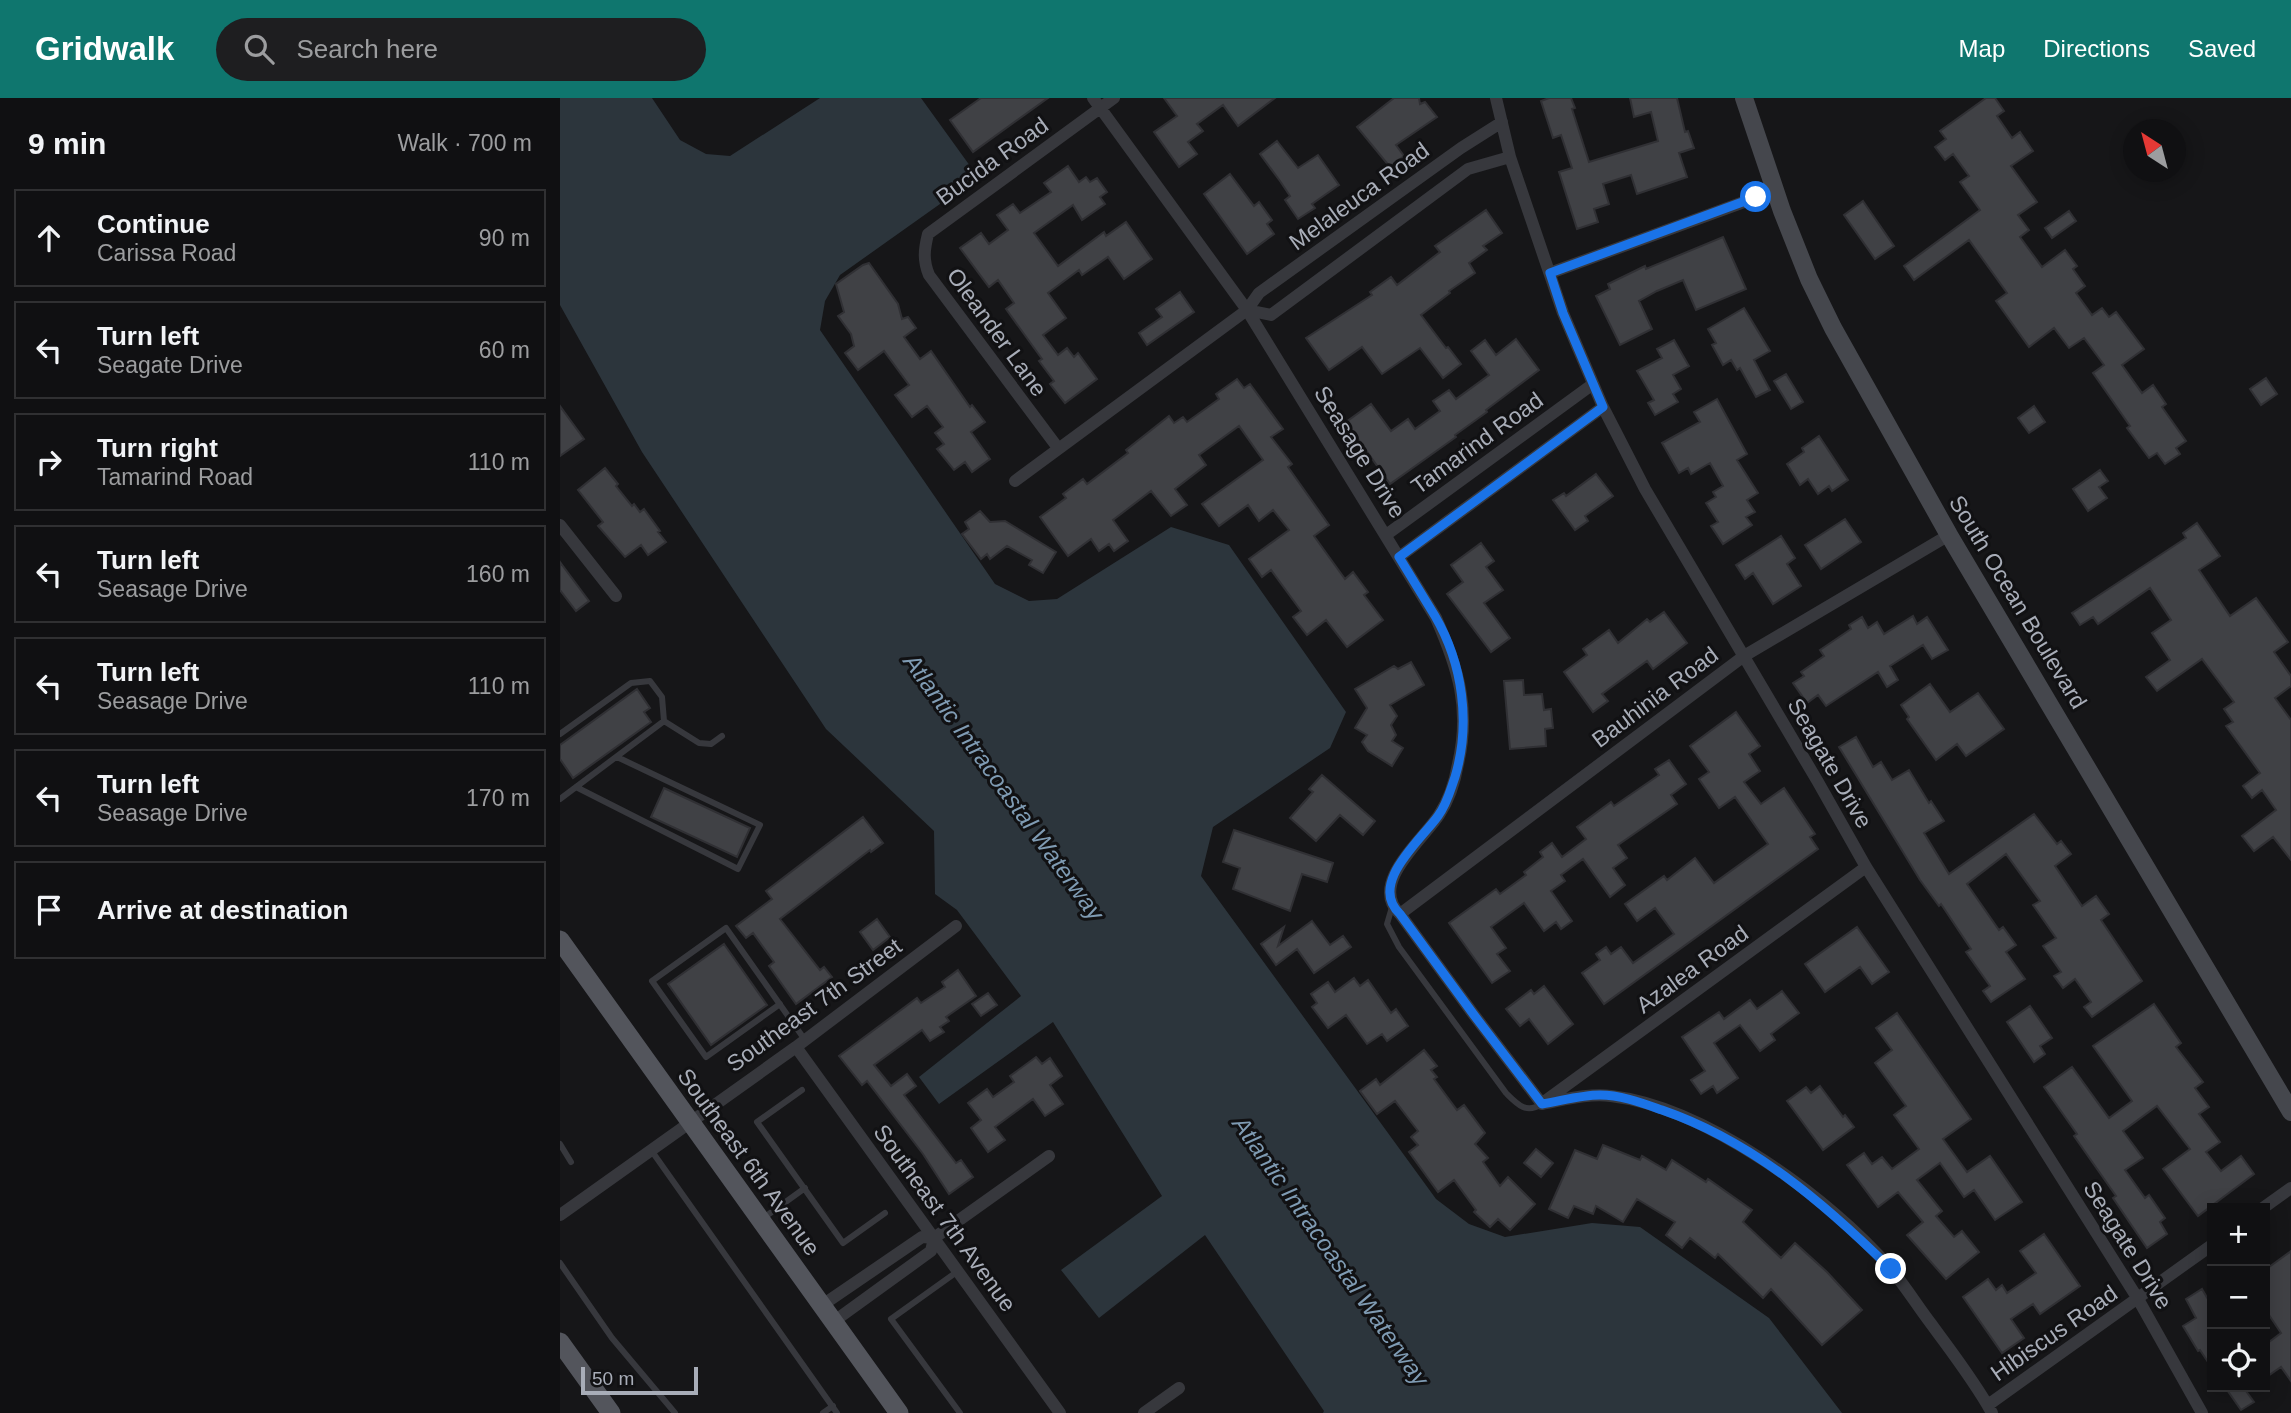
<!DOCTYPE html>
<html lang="en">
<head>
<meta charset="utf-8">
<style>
	:root { --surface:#101012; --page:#1e1e20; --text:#f1f3f6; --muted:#9c9d9f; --line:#303032; --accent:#0f766e }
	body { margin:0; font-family:Helvetica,sans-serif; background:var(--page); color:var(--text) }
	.controls { position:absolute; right:21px; bottom:21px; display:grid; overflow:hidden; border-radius:0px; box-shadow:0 4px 18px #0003 }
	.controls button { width:63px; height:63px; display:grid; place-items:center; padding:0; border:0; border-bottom:2px solid var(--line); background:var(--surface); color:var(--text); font:35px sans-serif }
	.compass { position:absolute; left:1563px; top:21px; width:63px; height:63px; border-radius:50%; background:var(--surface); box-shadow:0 4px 18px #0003; rotate:324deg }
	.scale { position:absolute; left:21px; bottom:18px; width:117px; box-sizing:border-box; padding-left:7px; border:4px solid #a8adb8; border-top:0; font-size:19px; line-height:24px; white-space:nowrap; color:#a8adb8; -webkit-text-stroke:5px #111113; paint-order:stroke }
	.stop { position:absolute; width:21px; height:21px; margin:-16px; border:5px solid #1a73e8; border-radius:50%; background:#fff }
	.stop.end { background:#1a73e8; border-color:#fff; box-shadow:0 2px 7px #0008 }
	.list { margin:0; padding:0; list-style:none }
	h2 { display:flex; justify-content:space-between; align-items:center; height:91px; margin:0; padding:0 28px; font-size:30px }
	h2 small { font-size:23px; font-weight:400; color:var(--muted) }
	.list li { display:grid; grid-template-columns:46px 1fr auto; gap:21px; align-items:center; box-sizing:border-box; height:98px; margin:0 14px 14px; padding:0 14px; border:2px solid var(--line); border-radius:0px }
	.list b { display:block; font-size:26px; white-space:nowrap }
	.list p { margin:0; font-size:23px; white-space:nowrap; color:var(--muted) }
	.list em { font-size:23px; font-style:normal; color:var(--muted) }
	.icon { flex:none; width:38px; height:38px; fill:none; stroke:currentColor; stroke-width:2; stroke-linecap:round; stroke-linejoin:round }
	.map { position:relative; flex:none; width:1731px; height:1315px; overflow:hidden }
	header { display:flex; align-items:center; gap:42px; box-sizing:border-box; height:98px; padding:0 35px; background:var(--accent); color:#fff }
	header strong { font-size:33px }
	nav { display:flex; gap:38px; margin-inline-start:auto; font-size:24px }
	.search { width:490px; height:63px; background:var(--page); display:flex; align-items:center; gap:18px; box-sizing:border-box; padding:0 24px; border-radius:38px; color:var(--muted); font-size:26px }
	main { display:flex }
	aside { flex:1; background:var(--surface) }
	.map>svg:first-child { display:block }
	.water { fill:#2c353c }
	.building { fill:#404145; stroke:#303034; stroke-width:2 }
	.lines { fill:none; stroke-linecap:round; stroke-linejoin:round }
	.service { stroke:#37383d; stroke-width:6 }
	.minor { stroke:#37383d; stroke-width:12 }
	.secondary { stroke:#45474d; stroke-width:18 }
	.primary { stroke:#53555c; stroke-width:19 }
	.route { stroke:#1a73e8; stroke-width:9 }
	.labels { text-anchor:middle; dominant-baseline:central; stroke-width:6; stroke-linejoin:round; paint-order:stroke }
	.street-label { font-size:23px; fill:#a8adb8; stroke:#111113 }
	.water-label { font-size:24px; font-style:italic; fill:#7f9bb3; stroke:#111113 }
</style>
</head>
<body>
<header>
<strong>Gridwalk</strong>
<div class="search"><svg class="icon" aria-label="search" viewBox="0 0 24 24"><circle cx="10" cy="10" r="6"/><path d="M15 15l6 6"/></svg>Search here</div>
<nav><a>Map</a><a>Directions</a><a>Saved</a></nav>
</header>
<main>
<aside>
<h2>9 min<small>Walk · 700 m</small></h2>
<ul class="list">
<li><svg class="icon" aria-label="ahead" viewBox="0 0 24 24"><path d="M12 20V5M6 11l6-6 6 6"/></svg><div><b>Continue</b><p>Carissa Road</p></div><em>90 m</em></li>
<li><svg class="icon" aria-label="left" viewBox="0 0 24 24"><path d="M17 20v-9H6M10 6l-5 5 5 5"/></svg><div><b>Turn left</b><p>Seagate Drive</p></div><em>60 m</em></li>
<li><svg class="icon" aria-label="right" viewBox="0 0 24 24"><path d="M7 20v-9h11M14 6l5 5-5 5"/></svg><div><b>Turn right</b><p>Tamarind Road</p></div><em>110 m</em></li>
<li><svg class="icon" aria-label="left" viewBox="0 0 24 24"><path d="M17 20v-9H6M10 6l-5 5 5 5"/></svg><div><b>Turn left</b><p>Seasage Drive</p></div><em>160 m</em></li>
<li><svg class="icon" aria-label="left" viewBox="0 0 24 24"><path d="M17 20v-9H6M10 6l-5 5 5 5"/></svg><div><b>Turn left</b><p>Seasage Drive</p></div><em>110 m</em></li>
<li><svg class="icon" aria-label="left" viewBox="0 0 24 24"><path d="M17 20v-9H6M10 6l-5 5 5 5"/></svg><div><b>Turn left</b><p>Seasage Drive</p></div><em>170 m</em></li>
<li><svg class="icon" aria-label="arrive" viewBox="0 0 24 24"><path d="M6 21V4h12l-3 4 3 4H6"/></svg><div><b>Arrive at destination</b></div></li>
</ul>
</aside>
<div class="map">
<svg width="1731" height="1315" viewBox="0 0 1731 1315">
	<rect width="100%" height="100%" fill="#161618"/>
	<path class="water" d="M0 0H92L120 42 146 56 170 58 260 0H361L418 79 280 177 265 203 260 232 435 486 469 503 497 501 611 429 669 447 786 614 770 650 653 729 641 778 876 1101 909 1126 945 1139 1032 1125 1080 1129 1209 1220 1282 1315H763L764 1313 645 1137 539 1220 501 1172 602 1098 493 924 379 1006 359 979 461 898 397 812 375 796 374 733 266 631 82 354 0 207Z"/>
	<path class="building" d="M421 0H488L413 54 390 22Z
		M604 0H715L678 28 663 7 637 26 643 33 628 44 637 56 619 69 594 34 617 18Z
		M834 0H859L860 6 865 4 877 19 836 47 844 58 830 69 797 29Z
		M989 0H1011L1015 10 1012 11 1029 64 1098 43 1091 14 1074 19 1070 0H1117L1125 34 1128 33 1134 50 1119 55 1127 79 1077 96 1071 77 1043 86 1049 106 1034 111 1038 124 1017 131 999 74 1012 70 1001 37 993 40 981 3Z
		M1426 0H1435L1444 13 1437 18 1452 40 1460 34 1473 53 1451 68 1477 104 1458 117 1469 132 1460 139 1482 169 1505 152 1517 168 1513 171 1525 188 1516 195 1532 217 1542 210 1549 219 1556 214 1584 251 1562 267 1582 295 1593 287 1606 306 1602 309 1626 343 1616 350 1620 356 1605 366 1597 355 1589 360 1567 330 1570 328 1533 275 1544 267 1524 240 1509 250 1494 230 1469 249 1436 203 1447 195 1409 142 1354 182 1344 168 1420 112 1400 84 1409 78 1393 56 1385 62 1375 49 1386 41 1380 33Z
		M717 43 738 70 758 57 779 87 752 106 755 110 738 121 725 102 730 98 720 83 700 56Z
		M508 68 519 84 526 79 530 84 537 80 547 94 540 99 545 106 522 122 513 107 474 135 498 168 544 134 546 138 566 124 592 161 564 181 548 159 522 177 519 172 488 195 506 220 483 237 498 257 507 250 514 259 518 255 537 281 505 305 490 286 494 283 479 263 482 261 446 211 454 205 438 182 429 189 400 150 421 135 429 146 448 132 437 117 453 106 460 115 491 94 484 85Z
		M670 76 694 108 699 104 712 122 707 126 714 136 687 156 644 96Z
		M1303 103 1334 148 1315 161 1284 117Z
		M926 112 942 135 923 148 927 152 909 165 915 175 889 193 890 195 861 217 886 250 888 249 901 266 883 280 860 250 822 276 802 249 769 272 746 240 812 197 810 194 831 179 837 187 880 154 875 148Z
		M1509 113 1516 123 1492 140 1485 130Z
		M1163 139 1186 191 1136 212 1123 182 1097 193 1079 203 1092 231 1060 247 1036 198 1050 191 1048 186 1085 168 1086 171Z
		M309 165 338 206 342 221 348 219 356 230 344 239 360 261 371 253 410 309 412 307 425 324 411 334 430 361 412 374 405 364 394 372 377 351 384 346 375 335 383 329 367 308 352 319 335 297 349 287 324 253 298 272 285 255 294 248 291 236 278 218 284 214 276 186 303 167Z
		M620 194 634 214 587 247 579 235 602 219 596 211Z
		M1184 210 1210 253 1194 262 1210 292 1196 299 1180 270 1177 272 1171 262 1163 267 1152 247 1156 245 1148 231Z
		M956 241 979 272 926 312 927 314 895 337 896 339 830 386 786 324 811 306 831 333 848 321 855 331 880 313 873 303 889 292 896 301 929 277 911 253 925 242 936 257Z
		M1114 242 1129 268 1113 277 1121 291 1113 296 1118 304 1095 317 1088 305 1094 302 1077 273 1102 260 1097 251Z
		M1226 276 1243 304 1231 311 1214 283Z
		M1706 280 1717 296 1701 307 1690 291Z
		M677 281 684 290 690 286 723 331 711 339 732 366 728 369 769 427 754 438 785 481 793 474 808 494 804 497 823 522 787 549 766 522 747 537 733 519 741 513 711 472 702 479 689 461 729 432 713 412 699 423 688 407 659 428 642 406 703 362 679 328 639 357 646 367 615 391 627 407 611 418 591 393 553 422 568 443 554 453 549 446 539 453 531 441 508 458 480 419 506 400 503 396 523 381 527 386 568 355 566 352 609 318 614 325 623 319 627 324 659 301 656 296Z
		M1157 301 1187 356 1177 362 1198 395 1187 402 1195 414 1186 419 1192 427 1163 446 1151 428 1158 424 1146 405 1156 399 1153 394 1163 388 1150 365 1131 376 1128 370 1119 375 1102 345 1140 324 1134 314Z
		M0 308 24 341 0 358Z
		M1474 308 1485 324 1469 335 1458 320Z
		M1259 338 1288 382 1272 393 1269 388 1258 396 1248 381 1240 387 1227 366 1244 354 1242 350Z
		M45 370 58 386 56 388 72 408 74 406 80 414 84 411 100 433 98 434 106 444 88 457 81 447 65 459 38 428 43 424 18 392Z
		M1540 372 1548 383 1539 389 1547 400 1528 413 1513 391Z
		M1036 376 1053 398 1025 418 1028 423 1015 432 993 402 1004 395 1006 398Z
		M420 413 430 424 445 423 496 454 483 475 469 467 472 462 447 448 430 461 427 456 421 461 402 436 409 431 405 424Z
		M1285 421 1301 444 1261 471 1245 447Z
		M1637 425 1660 458 1639 472 1670 518 1696 500 1728 544 1714 554 1731 578V588L1715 600 1731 622V762L1713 739 1694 753 1682 738 1716 712 1702 692 1692 700 1683 688 1700 675 1666 628 1673 624 1664 611 1674 604 1642 561 1597 593 1586 579 1610 562 1592 535 1611 522 1590 490 1538 526 1533 519 1520 527 1512 515 1626 440 1623 435Z
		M1221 438 1235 460 1227 466 1241 488 1213 506 1193 475 1185 481 1176 467Z
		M921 445 934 463 926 469 943 492 924 505 950 540 931 554 887 496 903 484 891 467Z
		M0 464 29 503 16 513 0 492Z
		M1104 514 1127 545 1093 571 1087 563 1042 596 1048 603 1033 614 1004 574 1027 557 1023 551 1049 532 1058 545 1087 521 1090 524Z
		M1353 518 1357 526 1367 519 1388 552 1372 561 1363 547 1330 568 1338 582 1327 589 1318 574 1266 608 1258 597 1247 605 1233 585 1244 578 1241 574 1264 558 1260 552 1291 531 1289 527 1302 519 1308 530 1317 524 1324 536Z
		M851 564 864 587 830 607 837 618 831 627 836 637 832 643 843 650 832 668 808 653 802 644 807 637 795 630 807 610 795 591 834 568 838 571Z
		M963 582 964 597 982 596 984 612 991 611 993 630 985 631 986 648 950 651 944 583Z
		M1370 586 1390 614 1418 595 1444 631 1406 658 1397 646 1376 662 1347 621 1349 619 1341 607Z
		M77 591 90 610 84 614 91 624 13 680 0 661V647Z
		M1176 614 1200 648 1189 656 1200 673 1184 684 1201 706 1224 690 1255 736 1250 739 1258 751 1044 906 1022 875 1040 862 1036 856 1046 849 1051 856 1061 849 1073 865 1114 836 1095 810 1077 823 1065 806 1104 778 1107 782 1135 760 1154 785 1208 746 1175 699 1159 710 1139 681 1149 674 1130 648Z
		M1296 639 1313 669 1321 664 1332 682 1349 672 1369 705 1371 703 1384 723 1364 735 1389 776 1474 716 1497 746 1501 743 1511 756 1495 768 1522 808 1536 798 1549 816 1541 822 1582 883 1532 919 1524 909 1531 904 1515 881 1503 890 1494 878 1501 874 1483 848 1496 840 1473 807 1480 803 1446 756 1407 786 1439 832 1443 829 1456 847 1446 854 1465 881 1431 904 1423 893 1430 888 1406 854 1411 851 1381 806 1379 808 1360 782 1279 649Z
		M1109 662 1126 686 1111 697 1117 706 1058 747 1067 760 1053 770 1065 787 1050 799 1023 761 1001 777 1005 783 991 793 1012 823 1001 831 996 824 984 833 964 805 931 829 946 850 937 856 950 873 932 885 889 825 936 791 940 796 966 777 964 774 983 759 980 754 992 745 1002 759 1026 741 1017 729 1051 704 1054 708 1099 677 1095 671Z
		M762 677 815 723 803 737 780 717 756 743 730 720 753 694 749 691Z
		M104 690 190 730 177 759 91 719Z
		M303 719 323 745 311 754 310 752 220 821 260 872 264 869 272 879 236 906 209 868 214 864 193 835 186 840 176 828 212 801 206 793Z
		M674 732 773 765 767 784 742 776 730 813 673 791 680 770 663 764Z
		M317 821 330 839 313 852 300 834Z
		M752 823 770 847 783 838 791 849 754 875 737 851 716 867 701 846 724 829 718 848Z
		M1297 829 1329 874 1312 886 1300 869 1265 894 1245 866Z
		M164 846 207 907 151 947 108 886Z
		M398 872 416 898 386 919 389 923 380 929 384 934 370 943 362 932 314 967 331 988 347 976 356 988 344 997 396 1065 401 1062 413 1079 389 1096 363 1056 307 983 302 987 279 958 357 900 361 905 385 889 382 884Z
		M794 880 800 888 808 882 831 915 836 911 848 928 827 943 822 936 807 946 786 917 768 930 752 909 757 905 751 896 768 884 775 894Z
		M984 888 1013 926 988 946 969 921 960 928 946 911 971 892 974 896Z
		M1222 893 1239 915 1211 936 1215 942 1200 953 1180 927 1154 945 1178 980 1157 995 1153 988 1141 996 1131 982 1145 973 1122 939 1159 914 1164 921 1190 902 1197 911Z
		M428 895 437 907 421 918 412 906Z
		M1594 906 1621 945 1616 949 1643 984 1635 990 1649 1009 1639 1016 1660 1044 1646 1054 1661 1073 1681 1058 1694 1076 1638 1118 1603 1071 1630 1051 1597 1008 1563 1033 1583 1060 1565 1072 1585 1100 1589 1097 1605 1120 1600 1124 1607 1136 1587 1150 1553 1100 1556 1098 1514 1038 1517 1036 1484 989 1512 969 1549 1020 1572 1003 1533 948Z
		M1470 908 1492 940 1480 948 1485 956 1474 964 1447 924Z
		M1337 915 1411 1021 1383 1041 1407 1074 1430 1058 1462 1104 1435 1122 1414 1092 1404 1099 1380 1065 1357 1082 1382 1113 1376 1118 1394 1139 1402 1133 1419 1154 1386 1181 1347 1137 1363 1124 1338 1094 1318 1109 1287 1067 1304 1055 1312 1066 1322 1059 1332 1071 1359 1051 1334 1017 1346 1008 1315 965 1332 952 1316 930Z
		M864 952 877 968 871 972 877 979 874 981 897 1012 904 1007 925 1035 915 1046 928 1060 923 1064 940 1088 948 1079 975 1106 950 1132 938 1121 930 1129 914 1114 916 1112 894 1082 878 1094 849 1054 858 1047 851 1039 858 1033 835 1003 817 1016 800 993 816 981 820 987Z
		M476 959 482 966 490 960 502 978 490 987 503 1006 485 1018 473 1001 435 1029 445 1042 428 1054 411 1030 421 1022 408 1005 427 991 433 999 454 984 450 978Z
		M1260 988 1283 1019 1285 1017 1294 1029 1263 1052 1227 1003 1246 989 1251 995Z
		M1043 1047 1080 1062 1082 1058 1106 1072 1112 1062 1146 1084 1148 1081 1192 1112 1183 1124 1221 1160 1235 1145 1267 1174 1302 1212 1262 1247 1211 1191 1203 1200 1158 1156 1155 1160 1130 1140 1122 1150 1106 1137 1115 1124 1077 1101 1063 1124 1036 1108 1033 1116 1014 1108 1008 1120 989 1111 1015 1052 1037 1061Z
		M976 1051 993 1065 981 1079 964 1065Z
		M1484 1136 1520 1188 1480 1216 1473 1206 1451 1221 1464 1240 1442 1255 1403 1199 1428 1181 1436 1192 1442 1187 1447 1195 1476 1175 1460 1153Z
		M1731 1153V1283L1721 1269 1705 1280V1247L1721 1235 1705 1211V1172Z
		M1642 1191 1652 1208V1270L1640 1252 1638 1253 1623 1228 1636 1220 1626 1201Z
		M1665 1289H1683L1694 1304 1681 1312Z"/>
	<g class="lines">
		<path class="service" d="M104 623 139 645 151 646 162 638
			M0 636 71 585 90 583 102 599 104 623 0 701
			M16 689 178 771 200 727 57 659
			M832 809 827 826 839 849 946 995C958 1007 966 1016 982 1006
			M220 906 146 959 92 883 166 830 245 942
			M242 992 197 1024 283 1145 325 1115
			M0 1046 11 1064
			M91 1052 277 1315
			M202 1121 245 1090
			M0 1165 52 1240 115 1315
			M398 1173 331 1221 400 1315
			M263 1315 273 1308"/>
		<path class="minor" d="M533 0 687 212 876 520C898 570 911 610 898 666 895 683 889 702 879 717 862 743 808 786 840 816L914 917 982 1006
			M936 0 950 59 1003 215 1043 309 1085 391 1258 684 1306 769 1578 1201 1642 1315
			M990 175 1214 93
			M687 212 711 217 908 71 950 59
			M498 350 369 177C363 162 364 152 368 136L554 0
			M455 383 687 212 699 195 901 50 942 24
			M0 427 56 498
			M826 437 1033 286
			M839 459 1043 309
			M840 816 1184 558 1389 437
			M236 949 500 1315
			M985 1003 1306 769
			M982 1006C1004 1002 1028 995 1051 998 1145 1009 1270 1100 1331 1171 1346 1189 1358 1209 1372 1227 1393 1256 1415 1284 1432 1315
			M1703 1110 1731 1090
			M0 1117 236 949 396 828
			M261 1208 362 1139 374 1140
			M273 1224 371 1153 374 1140 489 1058
			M1428 1307 1652 1147
			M584 1315 619 1290"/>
		<path class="secondary" d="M1184 0 1222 113 1249 181 1273 230 1389 437 1731 1014"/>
		<path class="primary" d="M0 842 339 1315
			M0 1244 51 1315"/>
	</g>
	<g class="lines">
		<path class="route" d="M1196 99 990 175 1003 215 1043 309 839 459C851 479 863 498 875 518 903 566 911 626 895 679 890 693 887 706 878 718 860 743 808 786 840 816L914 917 982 1006C1001 1003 1021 997 1040 997 1061 997 1082 1005 1102 1012 1192 1043 1264 1105 1331 1171"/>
	</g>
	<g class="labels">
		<g class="street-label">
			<text transform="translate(432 63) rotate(-36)">Bucida Road</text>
			<text transform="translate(799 98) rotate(-36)">Melaleuca Road</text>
			<text transform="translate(437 234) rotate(54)">Oleander Lane</text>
			<text transform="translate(917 345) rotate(-36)">Tamarind Road</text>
			<text transform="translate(800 354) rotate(58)">Seasage Drive</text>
			<text transform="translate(1458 504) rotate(59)">South Ocean Boulevard</text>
			<text transform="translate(1095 599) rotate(-37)">Bauhinia Road</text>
			<text transform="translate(1270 665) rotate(60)">Seagate Drive</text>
			<text transform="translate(1132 871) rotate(-36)">Azalea Road</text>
			<text transform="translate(254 907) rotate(-36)">Southeast 7th Street</text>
			<text transform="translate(189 1064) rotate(54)">Southeast 6th Avenue</text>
			<text transform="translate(385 1120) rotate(54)">Southeast 7th Avenue</text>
			<text transform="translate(1568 1147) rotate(58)">Seagate Drive</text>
			<text transform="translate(1494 1235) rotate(-35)">Hibiscus Road</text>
		</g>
		<g class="water-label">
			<text transform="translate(444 689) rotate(54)">Atlantic Intracoastal Waterway</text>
			<text transform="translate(771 1153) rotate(55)">Atlantic Intracoastal Waterway</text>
		</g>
	</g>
</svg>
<div class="controls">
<button>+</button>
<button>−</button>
<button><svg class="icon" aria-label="locate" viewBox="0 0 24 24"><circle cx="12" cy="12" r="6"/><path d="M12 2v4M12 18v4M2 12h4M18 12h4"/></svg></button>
</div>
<svg class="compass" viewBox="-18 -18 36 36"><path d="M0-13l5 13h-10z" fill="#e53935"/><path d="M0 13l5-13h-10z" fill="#9c9d9f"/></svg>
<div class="scale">50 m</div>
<div class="stop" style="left:1196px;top:99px"></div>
<div class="stop end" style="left:1331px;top:1171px"></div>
</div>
</main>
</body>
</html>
